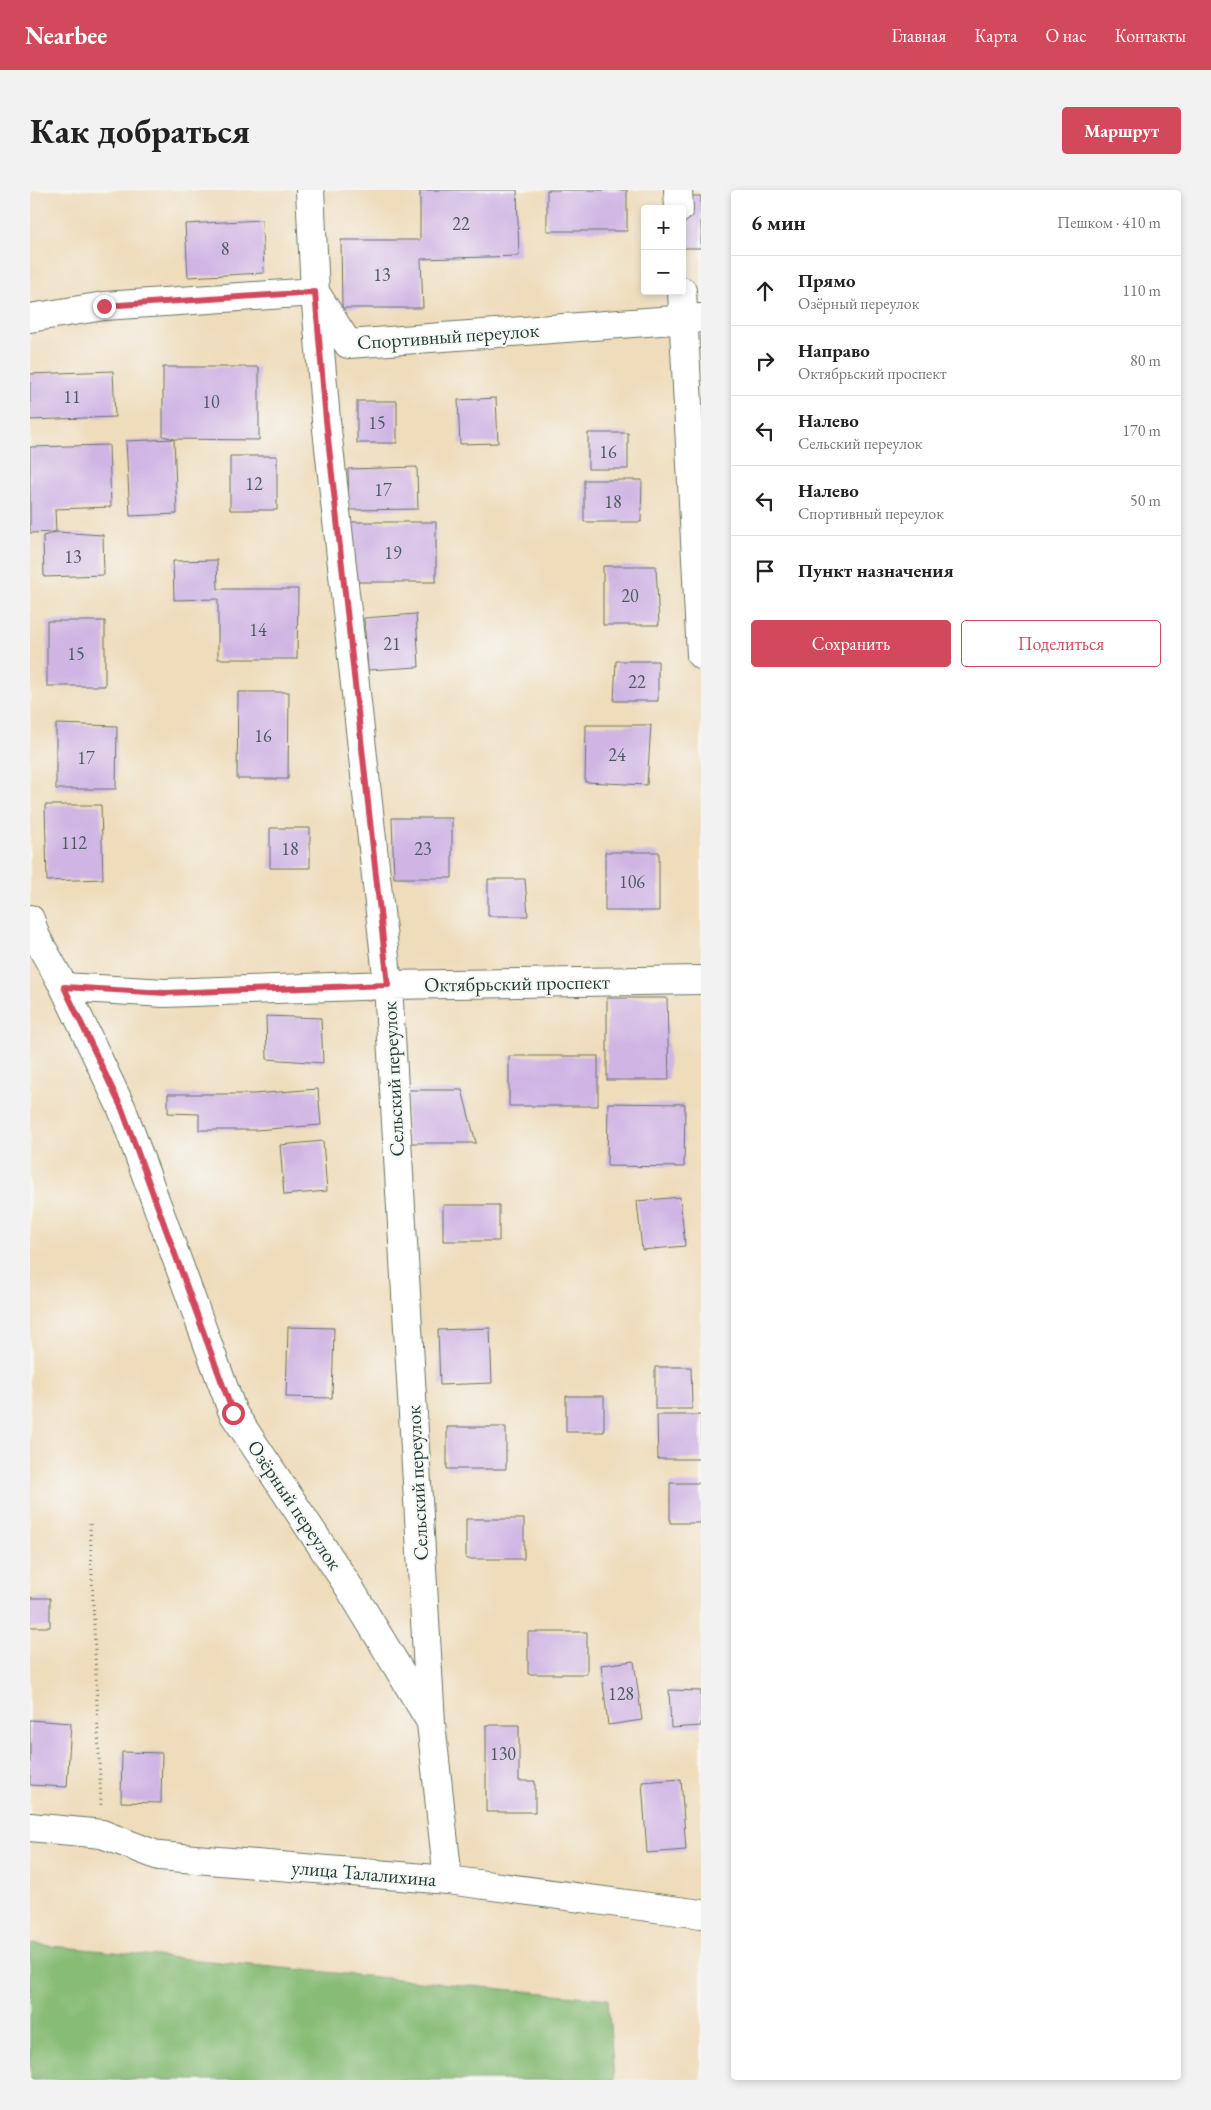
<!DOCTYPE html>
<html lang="ru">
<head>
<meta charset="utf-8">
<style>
	:root { --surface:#fff; --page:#f2f2f2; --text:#222; --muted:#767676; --line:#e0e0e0; --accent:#d1495b }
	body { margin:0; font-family:"EB Garamond",serif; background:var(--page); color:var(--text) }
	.controls { position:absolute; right:15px; top:15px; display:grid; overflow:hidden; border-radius:5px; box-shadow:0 2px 8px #0003 }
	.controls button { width:45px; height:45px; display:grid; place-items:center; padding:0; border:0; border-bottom:1px solid var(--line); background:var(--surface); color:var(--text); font:25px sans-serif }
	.stop { position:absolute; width:15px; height:15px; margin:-11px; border:4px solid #d1495b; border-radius:50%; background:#fff }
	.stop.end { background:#d1495b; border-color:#fff; box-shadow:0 1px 5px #0008 }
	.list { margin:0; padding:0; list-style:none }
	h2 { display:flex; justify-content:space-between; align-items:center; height:65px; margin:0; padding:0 20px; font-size:21px }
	h2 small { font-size:16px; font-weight:400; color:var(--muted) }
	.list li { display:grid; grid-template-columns:32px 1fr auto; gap:15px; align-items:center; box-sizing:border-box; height:70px; padding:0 20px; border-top:1px solid var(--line) }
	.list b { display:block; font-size:19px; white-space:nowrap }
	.list p { margin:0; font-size:16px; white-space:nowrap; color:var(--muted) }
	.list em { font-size:16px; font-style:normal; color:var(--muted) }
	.actions { display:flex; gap:10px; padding:15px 20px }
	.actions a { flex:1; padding:11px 0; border:1px solid var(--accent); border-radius:5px; text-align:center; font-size:18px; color:var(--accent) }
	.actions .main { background:var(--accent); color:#fff }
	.icon { flex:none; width:28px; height:28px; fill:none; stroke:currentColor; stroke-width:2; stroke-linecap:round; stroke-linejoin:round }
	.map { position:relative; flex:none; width:671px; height:1890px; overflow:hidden; border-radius:5px }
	header { display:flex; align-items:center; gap:30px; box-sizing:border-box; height:70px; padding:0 25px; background:var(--accent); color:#fff }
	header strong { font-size:24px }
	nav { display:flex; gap:28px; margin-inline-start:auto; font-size:18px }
	.intro { display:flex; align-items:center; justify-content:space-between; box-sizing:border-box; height:120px; padding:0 30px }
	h1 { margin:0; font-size:35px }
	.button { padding:12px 22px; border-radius:5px; background:var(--accent); color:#fff; font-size:18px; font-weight:700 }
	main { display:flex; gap:30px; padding:0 30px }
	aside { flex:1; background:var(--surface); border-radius:5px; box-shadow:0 2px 8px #0003 }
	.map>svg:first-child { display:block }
	.forest { fill:#87bc76; stroke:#537c55 }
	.building { fill:#d0b5e4 }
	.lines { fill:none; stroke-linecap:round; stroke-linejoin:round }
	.minor-casing { stroke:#687563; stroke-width:30 }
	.path { stroke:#687563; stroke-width:3; stroke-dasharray:1 4; stroke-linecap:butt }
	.minor { stroke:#fff; stroke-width:28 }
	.route { stroke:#d1495b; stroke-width:6 }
	.labels { text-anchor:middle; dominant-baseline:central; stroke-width:4; stroke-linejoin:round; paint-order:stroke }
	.number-label { font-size:18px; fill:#4b5b60 }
	.street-label { font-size:20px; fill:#1f3d34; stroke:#f6f6f2 }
</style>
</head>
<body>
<header>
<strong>Nearbee</strong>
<nav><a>Главная</a><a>Карта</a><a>О нас</a><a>Контакты</a></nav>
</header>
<div class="intro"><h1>Как добраться</h1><a class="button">Маршрут</a></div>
<main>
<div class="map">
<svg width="671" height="1890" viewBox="0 0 671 1890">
	<rect width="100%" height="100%" fill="#f6f6f2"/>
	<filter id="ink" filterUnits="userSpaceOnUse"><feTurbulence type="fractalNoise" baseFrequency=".02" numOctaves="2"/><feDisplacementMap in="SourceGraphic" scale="10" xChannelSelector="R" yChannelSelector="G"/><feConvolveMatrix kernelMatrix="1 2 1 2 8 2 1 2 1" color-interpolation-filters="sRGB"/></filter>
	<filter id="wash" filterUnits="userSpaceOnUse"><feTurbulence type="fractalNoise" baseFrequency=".0096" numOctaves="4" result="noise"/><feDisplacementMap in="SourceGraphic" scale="20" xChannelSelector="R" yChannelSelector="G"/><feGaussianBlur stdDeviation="1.12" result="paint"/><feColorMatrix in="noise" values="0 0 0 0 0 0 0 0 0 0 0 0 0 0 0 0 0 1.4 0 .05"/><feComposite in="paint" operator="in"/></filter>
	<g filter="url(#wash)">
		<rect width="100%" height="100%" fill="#efdcbb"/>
		<path class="forest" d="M0 1754 578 1809 584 1890H0Z"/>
		<g id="blocks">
			<path class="building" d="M390 0H487L489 66 391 69 393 118H312L311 50H390Z
				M517 0H597V41H517Z
				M651 6H671V58H652Z
				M232 30 234 83 158 87 155 34Z
				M133 177H229V250L144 249 133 246Z
				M83 181 85 227 0 230V184Z
				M466 208 468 253 430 254 428 210Z
				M327 211H367V253H327Z
				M558 243H598V279H558Z
				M144 249 147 324 100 326 96 251Z
				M79 255 81 317 25 319 26 342 0 343V257Z
				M200 266H247V320H200Z
				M387 277 388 319 319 320 318 279Z
				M554 290H612L611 332H554Z
				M321 332H406V392H320Z
				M26 342 73 345 74 385 14 387 13 346Z
				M187 370 188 399H268L267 469H188V409L144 410 143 371Z
				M573 376H626L629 435H573Z
				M386 424 389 477 338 480 334 428Z
				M17 431H75V496H17Z
				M586 471H628V511H584Z
				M208 502H259L258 589H207Z
				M26 534 87 536 86 599H26Z
				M556 535H621L617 595 555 592Z
				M15 615H71L73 689 17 691Z
				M362 628H422V688H364Z
				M240 638H280V678H240Z
				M575 662H629V721H575Z
				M458 689H495L498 726H458Z
				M577 808H637L639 890H577Z
				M236 826 291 828 293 873 237 869Z
				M479 866H568V916H479Z
				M288 899 291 935 226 940H169V924L138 923V904H223Z
				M377 900H432L446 953H377Z
				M578 913 655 914 654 977 577 976Z
				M293 951 297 1001 254 1005 250 955Z
				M650 1007 655 1056 612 1060 607 1011Z
				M413 1015H469V1051H413Z
				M258 1137 304 1138 302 1208 256 1207Z
				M460 1138 462 1193 410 1195 408 1140Z
				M625 1177H661L662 1219H625Z
				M536 1206H574V1242H536Z
				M627 1225H671V1269H628Z
				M417 1237H476V1279H417Z
				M640 1293H671V1333H640Z
				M436 1329H494V1369H436Z
				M0 1408H20V1437H0Z
				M498 1442H557V1484H498Z
				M604 1471 612 1530 578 1535 571 1475Z
				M639 1500 671 1501V1536L641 1538Z
				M0 1530 41 1533 37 1597 0 1595Z
				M456 1535H489V1591H505V1622H456Z
				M92 1562 132 1563 131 1613 91 1612Z
				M651 1589 656 1660 617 1663 612 1592Z"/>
		</g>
	</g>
	<g filter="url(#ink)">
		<use href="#blocks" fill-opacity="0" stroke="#687563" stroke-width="1"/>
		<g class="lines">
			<g class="minor-casing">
				<path id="minor" d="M280 0 285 102 296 230 358 795 401 1533 418 1690
					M648 0 649 19
					M652 101 671 465
					M0 128 74 116 285 102 318 154 671 128
					M0 729 6 747 34 797 92 919 203 1223 317 1394 399 1529
					M34 797 135 803 358 795 671 790
					M0 1637 72 1644 129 1666 418 1690 671 1724"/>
			</g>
			<path class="path" d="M60 1334 71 1616"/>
			<use href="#minor" class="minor"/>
		</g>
	</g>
	<g class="lines" filter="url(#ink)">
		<path class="route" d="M74 116 285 102 296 230 358 795 135 803 34 797 92 919 203 1223"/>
	</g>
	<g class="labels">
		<g class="number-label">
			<text x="431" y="33">22</text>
			<text x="195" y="58">8</text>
			<text x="352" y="84">13</text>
			<text x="42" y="206">11</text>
			<text x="181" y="211">10</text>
			<text x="347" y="232">15</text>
			<text x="578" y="261">16</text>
			<text x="224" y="293">12</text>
			<text x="353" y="299">17</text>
			<text x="583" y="311">18</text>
			<text x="363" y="362">19</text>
			<text x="43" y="366">13</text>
			<text x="600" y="405">20</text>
			<text x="228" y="439">14</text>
			<text x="362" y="453">21</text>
			<text x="46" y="463">15</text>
			<text x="607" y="491">22</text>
			<text x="233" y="545">16</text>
			<text x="587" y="564">24</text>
			<text x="56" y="567">17</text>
			<text x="44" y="652">112</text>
			<text x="260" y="658">18</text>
			<text x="393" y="658">23</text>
			<text x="602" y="691">106</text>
			<text x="591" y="1503">128</text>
			<text x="473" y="1563">130</text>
		</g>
		<g class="street-label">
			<text transform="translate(418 146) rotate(-4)">Спортивный переулок</text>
			<text transform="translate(487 793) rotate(-1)">Октябрьский проспект</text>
			<text transform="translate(363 889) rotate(-93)">Сельский переулок</text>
			<text transform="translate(387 1293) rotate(-93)">Сельский переулок</text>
			<text transform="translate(265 1315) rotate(56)">Озёрный переулок</text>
			<text transform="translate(334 1683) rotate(5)">улица Талалихина</text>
		</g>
	</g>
</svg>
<div class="controls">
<button>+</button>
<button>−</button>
</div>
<div class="stop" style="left:203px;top:1223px"></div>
<div class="stop end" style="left:74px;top:116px"></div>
</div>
<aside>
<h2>6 мин<small>Пешком · 410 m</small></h2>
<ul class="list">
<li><svg class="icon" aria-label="ahead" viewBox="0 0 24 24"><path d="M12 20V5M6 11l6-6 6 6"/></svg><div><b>Прямо</b><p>Озёрный переулок</p></div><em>110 m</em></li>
<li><svg class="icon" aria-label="right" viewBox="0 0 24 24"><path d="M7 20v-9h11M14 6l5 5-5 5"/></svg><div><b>Направо</b><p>Октябрьский проспект</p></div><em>80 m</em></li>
<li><svg class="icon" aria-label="left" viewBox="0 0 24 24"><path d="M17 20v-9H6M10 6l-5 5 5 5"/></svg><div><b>Налево</b><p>Сельский переулок</p></div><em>170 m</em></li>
<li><svg class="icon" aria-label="left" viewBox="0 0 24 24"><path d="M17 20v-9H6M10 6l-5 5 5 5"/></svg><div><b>Налево</b><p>Спортивный переулок</p></div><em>50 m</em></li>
<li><svg class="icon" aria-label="arrive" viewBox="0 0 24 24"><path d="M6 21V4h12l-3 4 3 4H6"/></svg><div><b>Пункт назначения</b></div></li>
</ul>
<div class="actions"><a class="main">Сохранить</a><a>Поделиться</a></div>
</aside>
</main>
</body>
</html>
